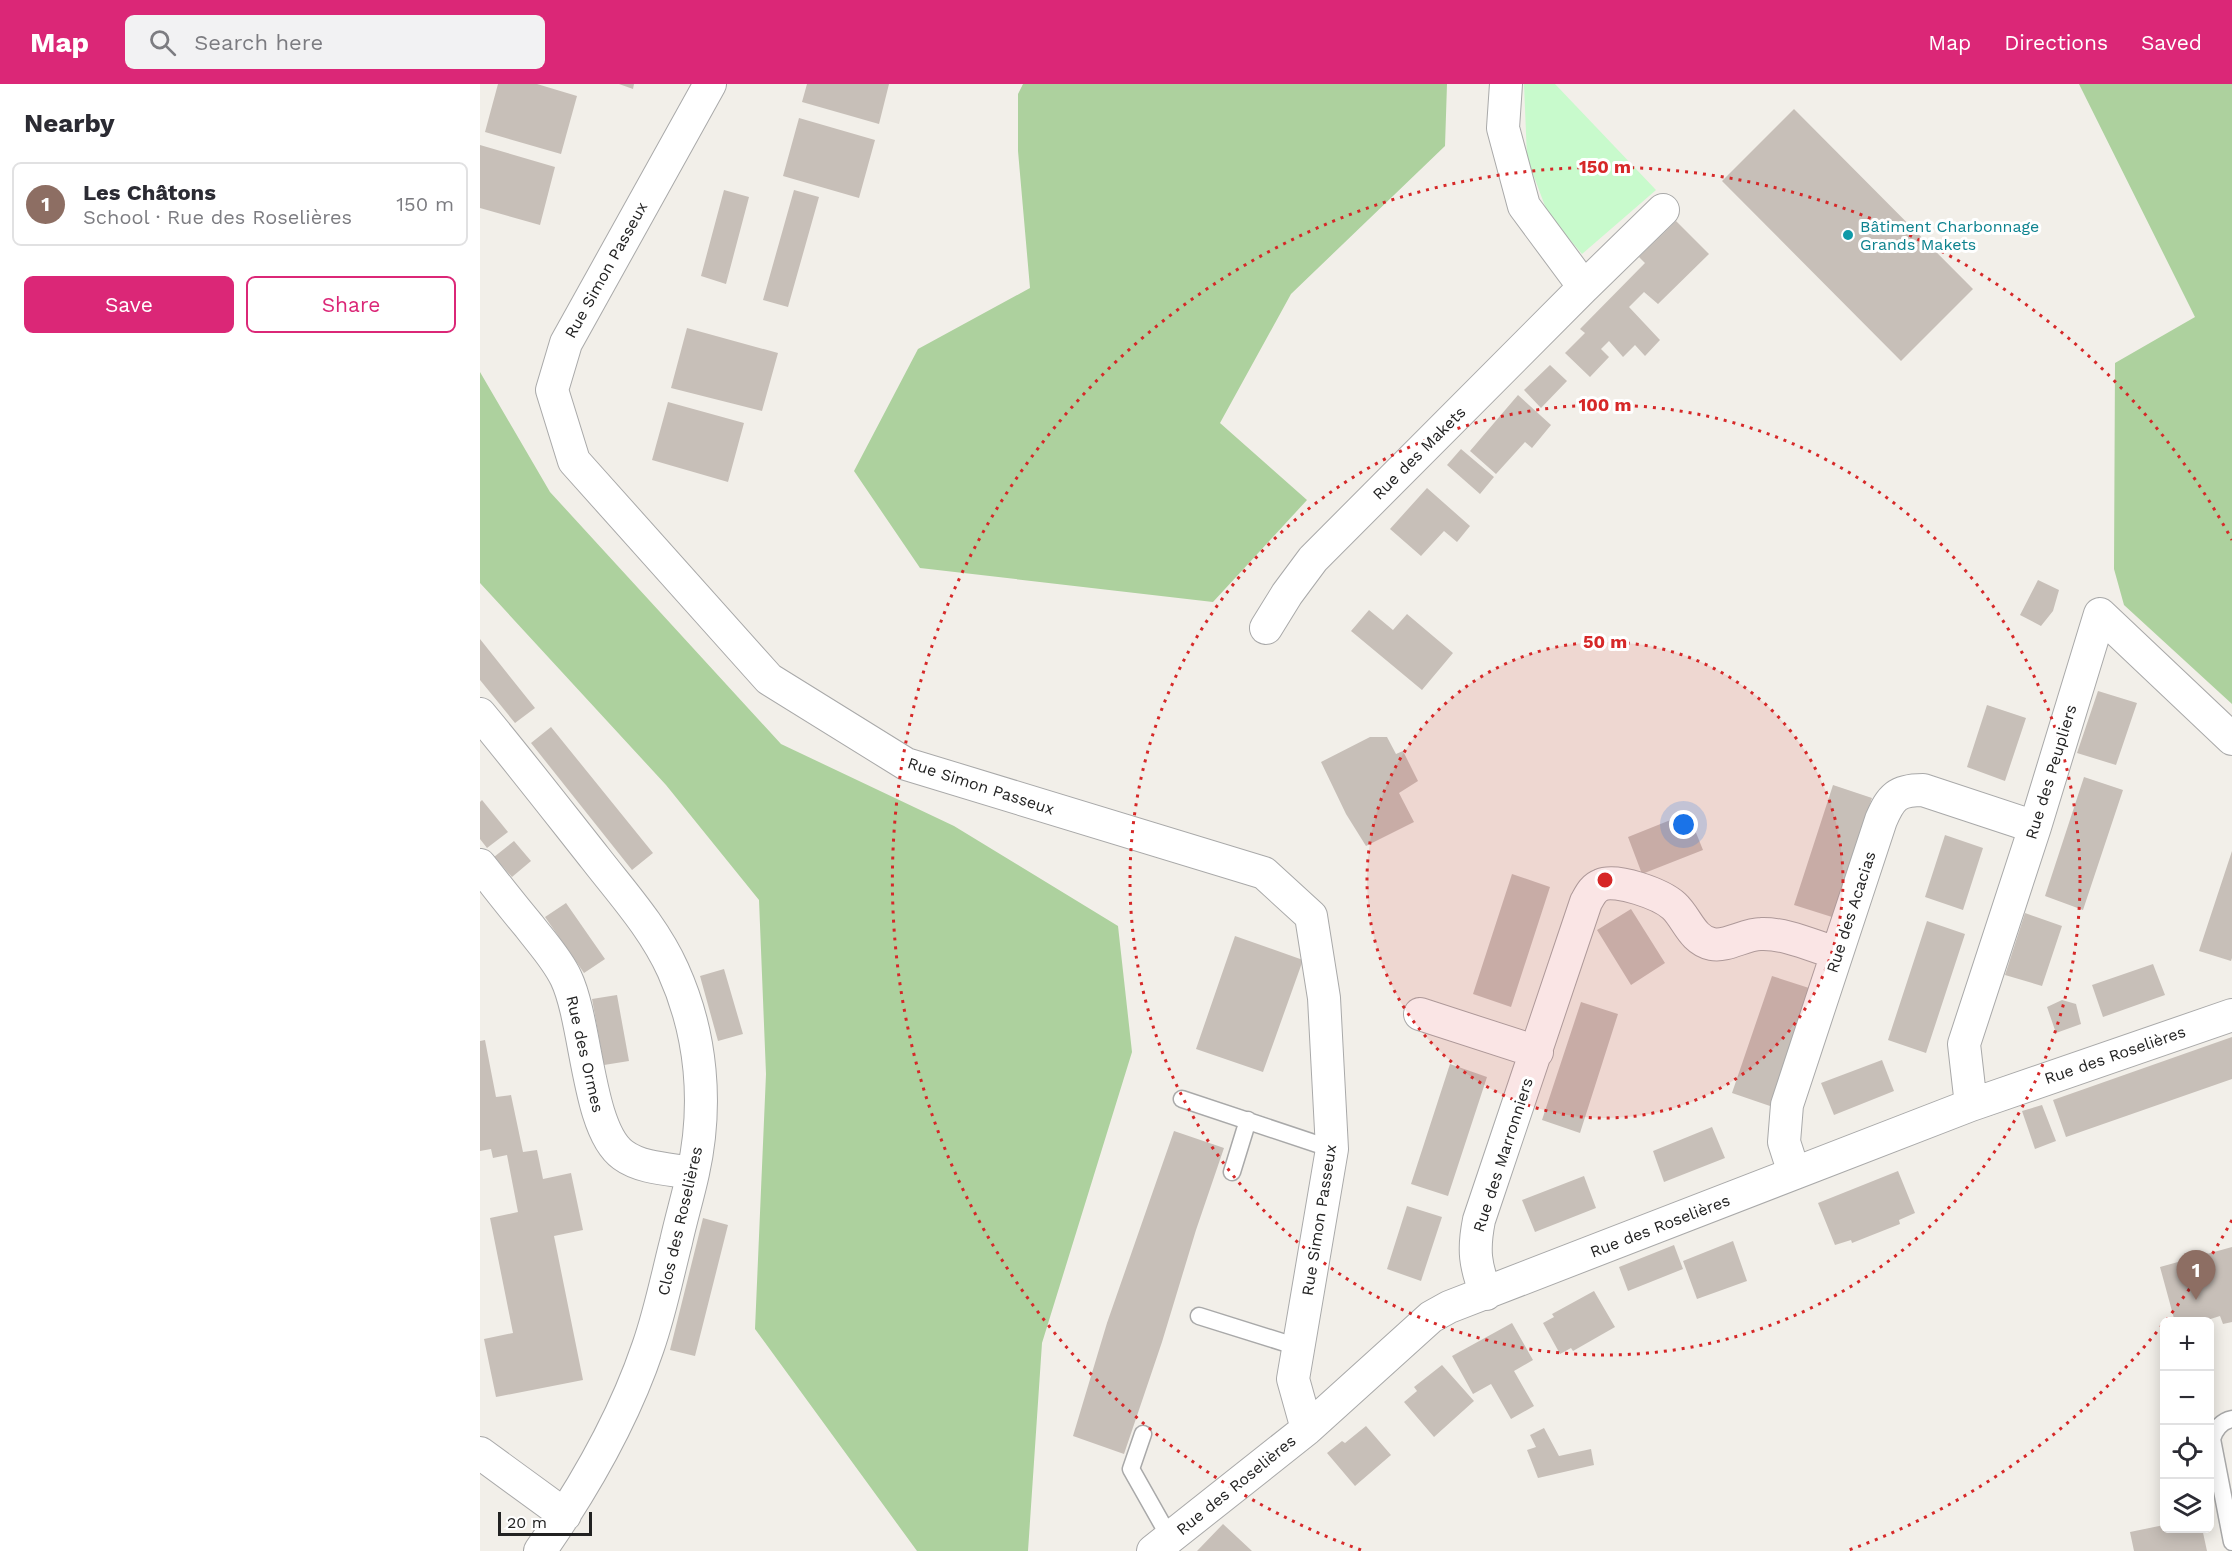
<!DOCTYPE html>
<html lang="en">
<head>
<meta charset="utf-8">
<style>
	:root { --surface:#fff; --page:#f2f2f3; --text:#2b2b33; --muted:#7c7c81; --line:#e1e1e2; --accent:#db2777 }
	body { margin:0; font-family:"Work Sans",sans-serif; background:var(--page); color:var(--text) }
	.controls { position:absolute; right:18px; bottom:18px; display:grid; overflow:hidden; border-radius:9px; box-shadow:0 3px 15px #0003 }
	.controls button { width:54px; height:54px; display:grid; place-items:center; padding:0; border:0; border-bottom:2px solid var(--line); background:var(--surface); color:var(--text); font:30px sans-serif }
	.scale { position:absolute; left:18px; bottom:15px; width:94px; box-sizing:border-box; padding-left:6px; border:3px solid #222; border-top:0; font-size:16px; line-height:21px; white-space:nowrap; color:#222; -webkit-text-stroke:4px #fff; paint-order:stroke }
	.you { position:absolute; left:1204px; top:741px; width:21px; height:21px; margin:-15px; border:4px solid #fff; border-radius:50%; background:#1a73e8; box-shadow:0 0 0 9px #1a73e833 }
	.badge { display:grid; place-items:center; width:39px; height:39px; border-radius:50%; background:var(--accent); color:#fff; font-size:20px; font-weight:700 }
	.pin { position:absolute; translate:-50% -50px; filter:drop-shadow(0 2px 3px #0008) }
	.pin::after { content:''; position:absolute; top:32px; width:21px; height:18px; background:inherit; clip-path:polygon(0 0,100% 0,50% 100%) }
	.list { margin:0; padding:0; list-style:none }
	h2 { display:flex; justify-content:space-between; align-items:center; height:78px; margin:0; padding:0 24px; font-size:26px }
	h2 small { font-size:20px; font-weight:400; color:var(--muted) }
	.list li { display:grid; grid-template-columns:39px 1fr auto; gap:18px; align-items:center; box-sizing:border-box; height:84px; margin:0 12px 12px; padding:0 12px; border:2px solid var(--line); border-radius:9px }
	.list b { display:block; font-size:22px; white-space:nowrap }
	.list p { margin:0; font-size:20px; white-space:nowrap; color:var(--muted) }
	.list em { font-size:20px; font-style:normal; color:var(--muted) }
	.actions { display:flex; gap:12px; padding:18px 24px }
	.actions a { flex:1; padding:14px 0; border:2px solid var(--accent); border-radius:9px; text-align:center; font-size:21px; color:var(--accent) }
	.actions .main { background:var(--accent); color:#fff }
	.icon { flex:none; width:33px; height:33px; fill:none; stroke:currentColor; stroke-width:2; stroke-linecap:round; stroke-linejoin:round }
	.map { position:relative; flex:none; width:1752px; height:1467px; overflow:hidden }
	header { display:flex; align-items:center; gap:36px; box-sizing:border-box; height:84px; padding:0 30px; background:var(--accent); color:#fff }
	header strong { font-size:28px }
	nav { display:flex; gap:33px; margin-inline-start:auto; font-size:21px }
	.search { width:420px; height:54px; background:var(--page); display:flex; align-items:center; gap:15px; box-sizing:border-box; padding:0 21px; border-radius:9px; color:var(--muted); font-size:22px }
	main { display:flex }
	aside { flex:1; background:var(--surface) }
	.map>svg:first-child { display:block }
	.forest { fill:#add19e }
	.park { fill:#c8facc }
	.building { fill:#c7bfb8 }
	.lines { fill:none; stroke-linecap:round; stroke-linejoin:round }
	.lane-casing { stroke:#a9a9a9; stroke-width:19 }
	.street-casing { stroke:#a9a9a9; stroke-width:34 }
	.lane { stroke:#fff; stroke-width:16 }
	.street { stroke:#fff; stroke-width:32 }
	.ring { fill:none; stroke:#d62828; stroke-width:3; stroke-dasharray:3 6 }
	.culture-dot { fill:#0f9aa8; stroke:#fff; stroke-width:2 }
	.labels { text-anchor:middle; dominant-baseline:central; stroke-width:6; stroke-linejoin:round; paint-order:stroke }
	.culture-label { font-size:16px; fill:#0d838f; stroke:#fff; text-anchor:start }
	.street-label { font-size:16px; fill:#222; stroke:#fff }
	.centre { fill:#d62828; stroke:#fff; stroke-width:3 }
	.ring-label { font-size:18px; text-anchor:middle; font-weight:bold; fill:#d62828; stroke:#fff; stroke-width:6; stroke-linejoin:round; paint-order:stroke }
</style>
</head>
<body>
<header>
<strong>Map</strong>
<div class="search"><svg class="icon" aria-label="search" viewBox="0 0 24 24"><circle cx="10" cy="10" r="6"/><path d="M15 15l6 6"/></svg>Search here</div>
<nav><a>Map</a><a>Directions</a><a>Saved</a></nav>
</header>
<main>
<aside>
<h2>Nearby<small></small></h2>
<ul class="list">
<li><span class="badge" style="background:#8d6e63">1</span><div><b>Les Châtons</b><p>School · Rue des Roselières</p></div><em>150 m</em></li>
</ul>
<div class="actions"><a class="main">Save</a><a>Share</a></div>
</aside>
<div class="map">
<svg width="1752" height="1467" viewBox="0 0 1752 1467">
	<rect width="100%" height="100%" fill="#f2efe9"/>
	<path class="forest" d="M543 0H967L965 62 811 210 740 339 827 416 733 518 440 484 374 387 438 265 550 204 538 67V10Z
		M1599 0H1752V620L1644 521 1634 485 1635 279 1715 233Z
		M0 288 70 408 301 660 474 742 638 842 652 968 562 1259 548 1467H437L275 1245 286 990 279 816 186 701 0 499Z"/>
	<path class="park" d="M1044 0H1075L1176 106 1102 170 1068 130 1047 74Z"/>
	<path class="building" d="M18 0H57L97 12 81 70 5 48Z
		M139 0H154L153 5Z
		M327 0H409L399 40 322 18Z
		M1314 25 1493 205 1421 277 1242 97Z
		M319 34 395 56 379 114 303 92Z
		M0 61 75 83 60 141 0 124Z
		M244 106 269 113 246 200 221 192Z
		M314 106 339 113 308 223 283 216Z
		M1196 137 1229 170 1178 220 1164 208 1149 223 1180 256 1165 272 1155 261 1143 273 1129 257 1121 265 1129 273 1110 293 1085 269 1105 249 1100 245 1165 179 1159 173Z
		M207 244 298 269 282 327 191 304Z
		M1070 281 1087 297 1061 324 1044 306Z
		M1038 311 1071 341 1052 364 1045 358 1016 390 990 367Z
		M188 318 264 339 248 398 172 376Z
		M981 365 1014 393 1000 410 967 381Z
		M947 404 990 442 977 458 964 447 941 472 910 445Z
		M1558 496 1579 506 1573 527 1561 542 1540 531Z
		M889 526 913 546 927 530 973 569 942 606 871 547Z
		M0 555 55 624 35 639 0 596Z
		M1618 607 1657 619 1636 681 1597 669Z
		M1507 621 1546 634 1525 697 1487 683Z
		M71 643 173 769 152 786 51 659Z
		M890 653H907L916 670 923 667 938 697 919 709 934 738 886 762 866 730 841 678Z
		M1604 693 1643 706 1603 826 1565 812Z
		M1353 701 1392 714 1352 833 1314 821Z
		M2 716 28 748 7 764 0 755V718Z
		M1208 729 1223 766 1162 790 1148 753Z
		M1465 751 1503 764 1483 826 1445 813Z
		M34 757 51 777 32 793 14 773Z
		M1752 767V874L1751 877 1719 867Z
		M1032 790 1070 803 1031 923 993 910Z
		M86 819 125 875 104 889 65 833Z
		M1151 825 1185 879 1151 901 1117 846Z
		M1545 829 1582 842 1562 902 1525 891Z
		M1447 837 1485 850 1446 969 1408 956Z
		M755 852 823 876 783 988 716 965Z
		M1673 880 1685 911 1623 933 1612 901Z
		M244 885 263 950 238 957 220 892Z
		M1292 892 1329 904 1290 1022 1252 1009Z
		M137 911 149 977 124 981 112 915Z
		M1582 916 1596 920 1601 940 1576 949 1567 923Z
		M1101 918 1138 930 1100 1049 1062 1036Z
		M1752 953V995L1586 1053 1573 1016Z
		M5 956 16 1013 31 1011 43 1068 57 1066 63 1095 91 1089 103 1146 74 1152 103 1296 16 1313 4 1255 33 1249 10 1134 38 1128 27 1071 13 1074 11 1065 0 1067V957Z
		M1402 976 1414 1007 1354 1031 1341 999Z
		M970 980 1007 993 968 1112 931 1100Z
		M1562 1021 1576 1057 1555 1065 1542 1027Z
		M1232 1043 1245 1074 1184 1098 1173 1067Z
		M694 1047 744 1064 716 1146 682 1258 644 1370 593 1352 627 1239Z
		M1418 1087 1435 1129 1419 1136 1420 1140 1372 1159 1371 1156 1355 1161 1338 1119Z
		M1104 1092 1116 1124 1055 1148 1042 1116Z
		M927 1122 962 1133 941 1197 907 1185Z
		M223 1134 248 1141 215 1272 190 1266Z
		M1253 1157 1267 1197 1217 1215 1203 1177Z
		M1194 1161 1203 1185 1148 1207 1139 1183Z
		M1752 1163V1238L1743 1240 1740 1232 1721 1238H1695L1680 1183Z
		M1114 1207 1135 1243 1093 1267 1091 1264 1080 1270 1063 1239 1074 1233 1072 1230Z
		M1032 1239 1053 1276 1034 1287 1054 1322 1031 1335 1011 1300 993 1310 972 1272Z
		M962 1281 994 1317 954 1353 924 1318 937 1307 934 1303Z
		M886 1342 911 1371 875 1402 847 1369 862 1357 865 1359Z
		M1064 1344 1079 1372 1111 1365 1114 1381 1058 1394 1047 1366 1056 1363 1050 1351Z
		M743 1440 772 1467H717Z
		M1684 1441V1444H1722L1727 1467H1654L1650 1448Z"/>
	<g class="lines">
		<g class="lane-casing">
			<path id="lane" d="M702 1015 852 1065
				M752 1088 768 1036
				M719 1232 818 1263
				M1752 1335C1742 1337 1735 1345 1732 1355L1752 1458
				M663 1350 651 1385 690 1454"/>
		</g>
		<g class="street-casing">
			<path id="street" d="M230 0 86 259 72 306 94 377 289 595 426 680 784 789 831 832 844 914 852 1065 813 1295 827 1345
				M1104 203 1183 126
				M786 544 807 510 833 475 1104 203 1044 122 1023 44 1026 0
				M0 630C39 677 77 726 115 774 143 810 174 844 193 886 222 950 228 1021 213 1089 208 1112 201 1135 196 1158 187 1193 180 1229 168 1263 143 1337 104 1404 60 1467
				M0 781C16 801 32 822 49 842 62 859 77 875 86 894 107 938 107 1045 143 1071 162 1085 191 1085 213 1089
				M940 930 1057 968
				M1491 1021 1484 960 1555 743 1620 530 1752 655
				M1314 1089 1304 1058 1307 1021 1401 736C1411 713 1417 706 1443 706L1555 743
				M1006 1210C995 1181 993 1166 999 1136L1106 818C1110 811 1113 804 1121 801 1136 794 1181 810 1194 822 1207 834 1212 856 1232 860 1247 863 1265 850 1281 850 1305 849 1333 862 1356 869
				M0 1369 85 1431
				M673 1467 827 1345 951 1233 969 1223 1491 1021 1752 931"/>
		</g>
		<use href="#lane" class="lane"/>
		<use href="#street" class="street"/>
	</g>
	<circle cx="1125" cy="796" r="238" fill="#d62828" fill-opacity=".12"/>
	<g class="ring">
		<circle cx="1125" cy="796" r="238"/>
		<circle cx="1125" cy="796" r="475"/>
		<path d="M1752 1136A713 713 0 0 1 1369 1466M881 1466A713 713 0 1 1 1752 456"/>
	</g>
	<circle class="culture-dot" cx="1368" cy="151" r="6"/>
	<g class="labels">
		<g class="culture-label">
			<text x="1380" y="142">Bâtiment Charbonnage<tspan x="1380" dy="18">Grands Makets</tspan></text>
		</g>
		<g class="street-label">
			<text transform="translate(126 186) rotate(-61)">Rue Simon Passeux</text>
			<text transform="translate(939 369) rotate(-45)">Rue des Makets</text>
			<text transform="translate(1571 688) rotate(-73)">Rue des Peupliers</text>
			<text transform="translate(501 702) rotate(18)">Rue Simon Passeux</text>
			<text transform="translate(1371 828) rotate(-72)">Rue des Acacias</text>
			<text transform="translate(105 970) rotate(77)">Rue des Ormes</text>
			<text transform="translate(1635 971) rotate(-19)">Rue des Roselières</text>
			<text transform="translate(1023 1071) rotate(-72)">Rue des Marronniers</text>
			<text transform="translate(839 1136) rotate(-81)">Rue Simon Passeux</text>
			<text transform="translate(200 1137) rotate(-77)">Clos des Roselières</text>
			<text transform="translate(1180 1142) rotate(-21)">Rue des Roselières</text>
			<text transform="translate(756 1401) rotate(-39)">Rue des Roselières</text>
		</g>
	</g>
	<circle cx="1125" cy="796" r="9" class="centre"/>
	<g class="ring-label">
		<text x="1125" y="89">150 m</text>
		<text x="1125" y="327">100 m</text>
		<text x="1125" y="564">50 m</text>
	</g>
</svg>
<div class="controls">
<button>+</button>
<button>−</button>
<button><svg class="icon" aria-label="locate" viewBox="0 0 24 24"><circle cx="12" cy="12" r="6"/><path d="M12 2v4M12 18v4M2 12h4M18 12h4"/></svg></button>
<button><svg class="icon" aria-label="layers" viewBox="0 0 24 24"><path d="M12 4l9 5-9 5-9-5zM3 14l9 5 9-5"/></svg></button>
</div>
<div class="scale">20 m</div>
<div class="you"></div>
<div class="pin badge" style="left:1716px;top:1216px;background:#8d6e63">1</div>
</div>
</main>
</body>
</html>
